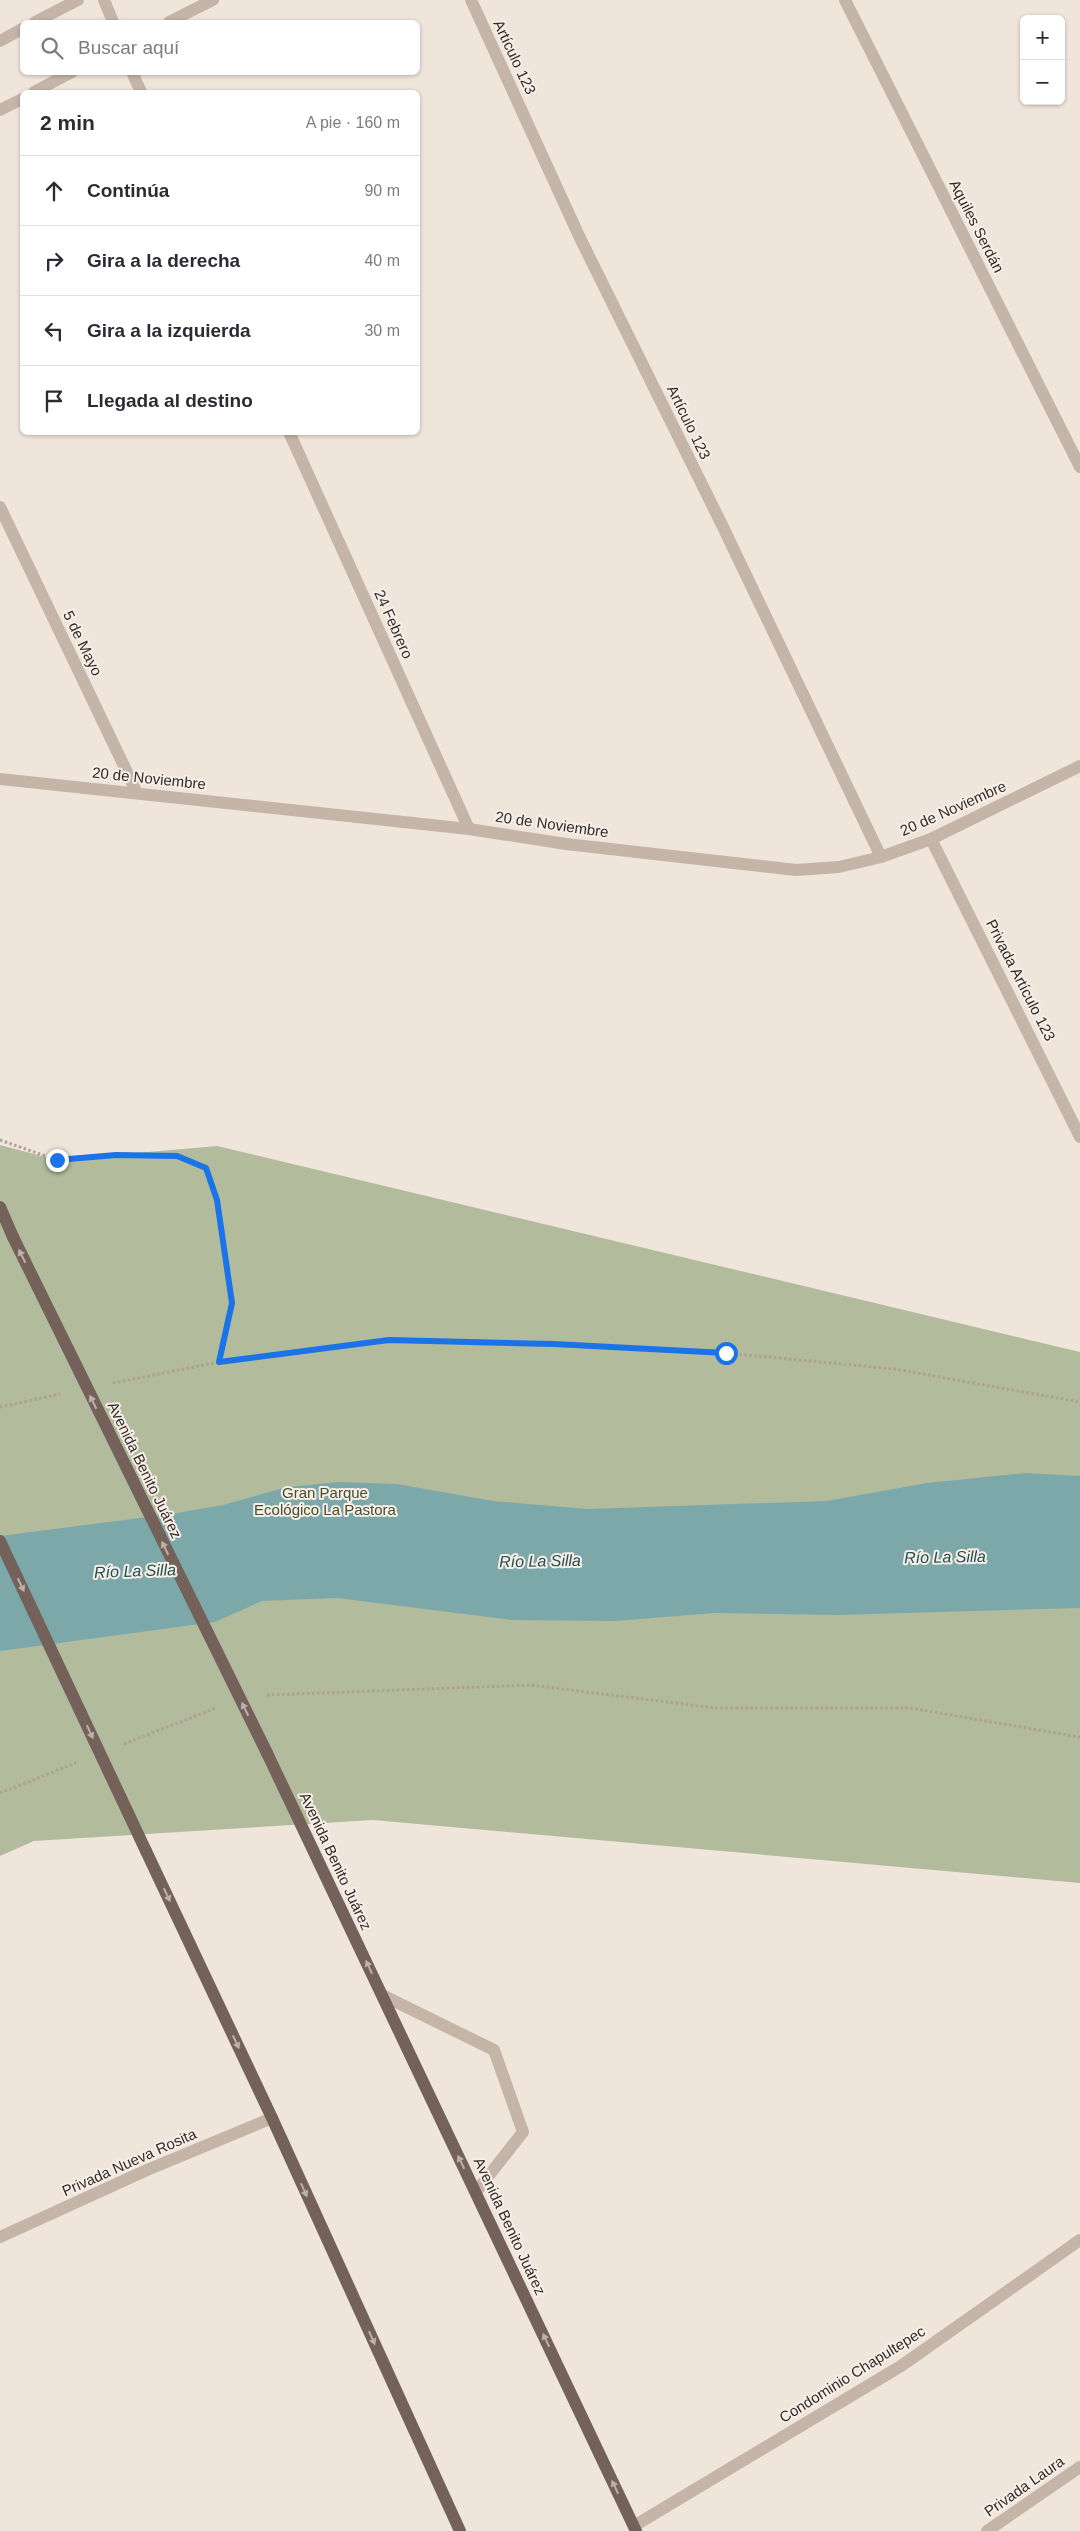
<!DOCTYPE html>
<html lang="es">
<head>
<meta charset="utf-8">
<style>
	:root { --surface:#fff; --page:#f7f7f7; --text:#2b2b33; --muted:#7c7c81; --line:#e1e1e2 }
	body { margin:0; font-family:Arial,sans-serif; background:var(--page); color:var(--text) }
	.controls { position:absolute; right:15px; top:15px; display:grid; overflow:hidden; border-radius:8px; box-shadow:0 1px 4px #0004 }
	.controls button { width:45px; height:45px; display:grid; place-items:center; padding:0; border:0; border-bottom:1px solid var(--line); background:var(--surface); color:var(--text); font:25px sans-serif }
	.stop { position:absolute; width:15px; height:15px; margin:-11px; border:4px solid #1a73e8; border-radius:50%; background:#fff }
	.stop.end { background:#1a73e8; border-color:#fff; box-shadow:0 1px 5px #0008 }
	.list { margin:0; padding:0; list-style:none }
	h2 { display:flex; justify-content:space-between; align-items:center; height:65px; margin:0; padding:0 20px; font-size:21px }
	h2 small { font-size:16px; font-weight:400; color:var(--muted) }
	.list li { display:grid; grid-template-columns:32px 1fr auto; gap:15px; align-items:center; box-sizing:border-box; height:70px; padding:0 20px; border-top:1px solid var(--line) }
	.list b { display:block; font-size:19px; white-space:nowrap }
	.list em { font-size:16px; font-style:normal; color:var(--muted) }
	.icon { flex:none; width:28px; height:28px; fill:none; stroke:currentColor; stroke-width:2; stroke-linecap:round; stroke-linejoin:round }
	.map { position:relative; flex:none; width:1080px; height:2531px; overflow:hidden }
	.search { position:absolute; background:var(--surface); box-shadow:0 1px 4px #0004; left:20px; top:20px; width:400px; height:55px; display:flex; align-items:center; gap:12px; box-sizing:border-box; padding:0 18px; border-radius:8px; color:var(--muted); font-size:19px }
	.panel { position:absolute; background:var(--surface); box-shadow:0 1px 4px #0004; left:20px; top:90px; width:400px; height:345px; border-radius:8px }
	.map>svg:first-child { display:block }
	.green { fill:#b2bc9d }
	.water { fill:#7da8a9 }
	.lines { fill:none; stroke-linecap:round; stroke-linejoin:round }
	.path { stroke:#b19f93; stroke-width:3; stroke-dasharray:2.5 2.5; stroke-linecap:butt }
	.minor { stroke:#c5b5a8; stroke-width:12 }
	.major { stroke:#74625a; stroke-width:12 }
	.major-bridge { stroke:#74625a; stroke-width:12 }
	.oneway { fill:#bcb0a8 }
	.route { stroke:#1a73e8; stroke-width:6 }
	.labels { text-anchor:middle; dominant-baseline:central; stroke-width:4; stroke-linejoin:round; paint-order:stroke }
	.street-label { font-size:15px; fill:#332b28; stroke:#f7efe7 }
	.park-label { font-size:15px; fill:#444f2e; stroke:#f7efe7 }
	.water-label { font-size:16px; font-style:italic; fill:#214e50; stroke:#f7efe7 }
</style>
</head>
<body>
<div class="map">
<svg width="1080" height="2531" viewBox="0 0 1080 2531">
	<rect width="100%" height="100%" fill="#efe5db"/>
	<path class="green" d="M0 1145 57 1160 217 1146 1080 1352V1883L373 1820 34 1841 0 1856Z"/>
	<path class="water" d="M1026 1473 1080 1476V1608L837 1615 715 1613 615 1621 511 1620 337 1598 262 1601 215 1622 0 1651V1536L171 1514 223 1505 287 1487 339 1482 397 1484 493 1501 588 1509 826 1501 927 1483Z"/>
	<g class="lines">
		<path class="path" d="M0 1140 57 1160 116 1155 177 1157 206 1168 217 1200 232 1303 219 1362
			M113 1383 219 1362 389 1340 554 1344 726 1353 895 1369 1080 1402
			M0 1407 60 1394
			M267 1695 531 1685 715 1708H910L1080 1737
			M124 1744 216 1708
			M0 1793 76 1763"/>
		<path class="minor" d="M104 0 113 22
			M471 0 580 238 723 527 881 857
			M845 0 1080 467
			M35 22 78 0
			M169 22 213 0
			M0 41 22 29
			M132 72 141 92
			M34 92 72 72
			M0 110 22 99
			M289 432 469 829
			M0 507 137 793
			M0 779 469 829 566 844 796 870 839 867 881 857 931 839 1080 766
			M931 839 1080 1137
			M382 1995 494 2050 523 2132 476 2192
			M0 2237 147 2170 272 2118
			M634 2526 901 2366 1080 2240
			M987 2531 1080 2467"/>
		<path class="major" d="M0 1207 13 1237
			M267 1753 636 2531
			M146 1851 272 2118 460 2531"/>
		<path class="major-bridge" d="M13 1237 267 1753
			M0 1541 146 1851"/>
	</g>
	<defs><path id="oneway-solid" d="M-6-.8H1V-3.2L6.5 0L1 3.2V.8H-6Z" transform="scale(1.25)"/></defs>
	<g class="oneway">
		<use href="#oneway-solid" transform="translate(22 1256) rotate(-116)"/>
		<use href="#oneway-solid" transform="translate(93 1402) rotate(-116)"/>
		<use href="#oneway-solid" transform="translate(165 1548) rotate(-116)"/>
		<use href="#oneway-solid" transform="translate(21 1585) rotate(65)"/>
		<use href="#oneway-solid" transform="translate(245 1709) rotate(-116)"/>
		<use href="#oneway-solid" transform="translate(90 1732) rotate(65)"/>
		<use href="#oneway-solid" transform="translate(167 1895) rotate(65)"/>
		<use href="#oneway-solid" transform="translate(369 1967) rotate(-115)"/>
		<use href="#oneway-solid" transform="translate(236 2042) rotate(65)"/>
		<use href="#oneway-solid" transform="translate(461 2162) rotate(-116)"/>
		<use href="#oneway-solid" transform="translate(304 2190) rotate(66)"/>
		<use href="#oneway-solid" transform="translate(372 2338) rotate(66)"/>
		<use href="#oneway-solid" transform="translate(546 2340) rotate(-115)"/>
		<use href="#oneway-solid" transform="translate(615 2487) rotate(-115)"/>
	</g>
	<g class="lines">
		<path class="route" d="M57 1160 116 1155 177 1156 206 1168 217 1200 232 1303 219 1362 389 1340 554 1344 726 1353"/>
	</g>
	<g class="labels">
		<g class="street-label">
			<text transform="translate(515 57) rotate(65)">Artículo 123</text>
			<text transform="translate(977 226) rotate(63)">Aquiles Serdán</text>
			<text transform="translate(689 422) rotate(64)">Artículo 123</text>
			<text transform="translate(394 624) rotate(66)">24 Febrero</text>
			<text transform="translate(83 643) rotate(64)">5 de Mayo</text>
			<text transform="translate(149 778) rotate(6)">20 de Noviembre</text>
			<text transform="translate(953 808) rotate(-24)">20 de Noviembre</text>
			<text transform="translate(552 824) rotate(8)">20 de Noviembre</text>
			<text transform="translate(1021 980) rotate(63)">Privada Artículo 123</text>
			<text transform="translate(145 1470) rotate(64)">Avenida Benito Juárez</text>
			<text transform="translate(336 1861) rotate(65)">Avenida Benito Juárez</text>
			<text transform="translate(129 2162) rotate(-24)">Privada Nueva Rosita</text>
			<text transform="translate(510 2226) rotate(65)">Avenida Benito Juárez</text>
			<text transform="translate(852 2374) rotate(-32)">Condominio Chapultepec</text>
			<text transform="translate(1024 2486) rotate(-35)">Privada Laura</text>
		</g>
		<g class="park-label">
			<text x="325" y="1492">Gran Parque<tspan x="325" dy="17">Ecológico La Pastora</tspan></text>
		</g>
		<g class="water-label">
			<text transform="translate(945 1557) rotate(-1)">Río La Silla</text>
			<text transform="translate(540 1561) rotate(-1)">Río La Silla</text>
			<text transform="translate(135 1571) rotate(-2)">Río La Silla</text>
		</g>
	</g>
</svg>
<div class="controls">
<button>+</button>
<button>−</button>
</div>
<div class="stop" style="left:726px;top:1353px"></div>
<div class="stop end" style="left:57px;top:1160px"></div>
<div class="search"><svg class="icon" aria-label="search" viewBox="0 0 24 24"><circle cx="10" cy="10" r="6"/><path d="M15 15l6 6"/></svg>Buscar aquí</div>
<section class="panel">
<h2>2 min<small>A pie · 160 m</small></h2>
<ul class="list">
<li><svg class="icon" aria-label="ahead" viewBox="0 0 24 24"><path d="M12 20V5M6 11l6-6 6 6"/></svg><div><b>Continúa</b></div><em>90 m</em></li>
<li><svg class="icon" aria-label="right" viewBox="0 0 24 24"><path d="M7 20v-9h11M14 6l5 5-5 5"/></svg><div><b>Gira a la derecha</b></div><em>40 m</em></li>
<li><svg class="icon" aria-label="left" viewBox="0 0 24 24"><path d="M17 20v-9H6M10 6l-5 5 5 5"/></svg><div><b>Gira a la izquierda</b></div><em>30 m</em></li>
<li><svg class="icon" aria-label="arrive" viewBox="0 0 24 24"><path d="M6 21V4h12l-3 4 3 4H6"/></svg><div><b>Llegada al destino</b></div></li>
</ul>
</section>
</div>
</body>
</html>
